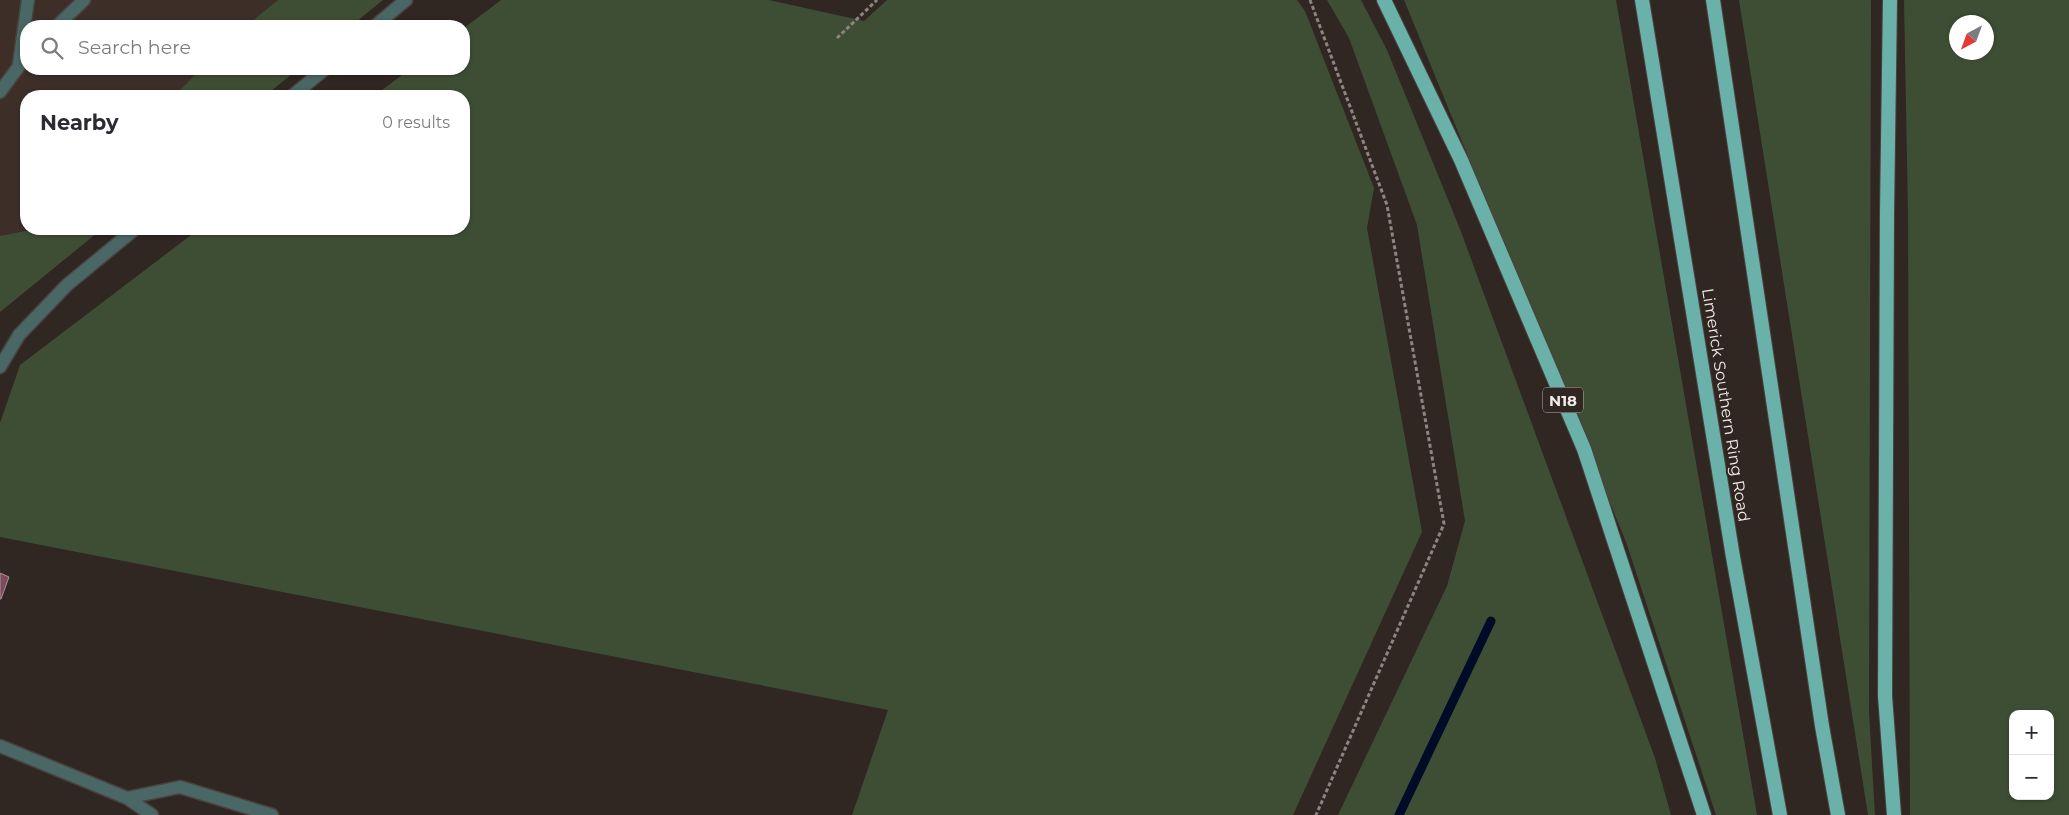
<!DOCTYPE html>
<html lang="en">
<head>
<meta charset="utf-8">
<style>
	:root { --surface:#fff; --page:#f7f7f7; --text:#2b2b33; --muted:#7c7c81; --line:#e1e1e2 }
	body { margin:0; font-family:Montserrat,sans-serif; background:var(--page); color:var(--text) }
	.controls { position:absolute; right:15px; bottom:15px; display:grid; overflow:hidden; border-radius:10px; box-shadow:0 1px 4px #0004 }
	.controls button { width:45px; height:45px; display:grid; place-items:center; padding:0; border:0; border-bottom:1px solid var(--line); background:var(--surface); color:var(--text); font:25px sans-serif }
	.compass { position:absolute; left:1949px; top:15px; width:45px; height:45px; border-radius:50%; background:var(--surface); box-shadow:0 1px 4px #0004; rotate:221deg }
	.list { margin:0; padding:0; list-style:none }
	h2 { display:flex; justify-content:space-between; align-items:center; height:65px; margin:0; padding:0 20px; font-size:21px }
	h2 small { font-size:16px; font-weight:400; color:var(--muted) }
	.icon { flex:none; width:28px; height:28px; fill:none; stroke:currentColor; stroke-width:2; stroke-linecap:round; stroke-linejoin:round }
	.map { position:relative; flex:none; width:2069px; height:815px; overflow:hidden }
	.search { position:absolute; background:var(--surface); box-shadow:0 1px 4px #0004; left:20px; top:20px; width:450px; height:55px; display:flex; align-items:center; gap:12px; box-sizing:border-box; padding:0 18px; border-radius:20px; color:var(--muted); font-size:19px }
	.panel { position:absolute; background:var(--surface); box-shadow:0 1px 4px #0004; left:20px; top:90px; width:450px; height:145px; border-radius:20px }
	.map>svg:first-child { display:block }
	.built { fill:#3e2e28 }
	.green { fill:#3e4e34; fill-rule:evenodd }
	.lines { fill:none; stroke-linecap:round; stroke-linejoin:round }
	.stream { stroke:#000c27; stroke-width:9 }
	.building { fill:#804a5d; stroke:#a29599 }
	.service-casing { stroke:#4b423e; stroke-width:15 }
	.trunk-casing { stroke:#4b423e; stroke-width:16 }
	.path { stroke:#8e8582; stroke-width:3; stroke-dasharray:4 2.5; stroke-linecap:butt }
	.service { stroke:#496764; stroke-width:12 }
	.trunk { stroke:#6ab1aa; stroke-width:14 }
	.labels { text-anchor:middle; dominant-baseline:central; stroke-width:4; stroke-linejoin:round; paint-order:stroke }
	.shield { fill:#302622; stroke:#b8b0ad; stroke-width:1 }
	.shield-label { font-size:15px; font-weight:bold; fill:#f2ebe9 }
	.street-label { font-size:16px; fill:#f2ebe9; stroke:#302622 }
</style>
</head>
<body>
<div class="map">
<svg width="2069" height="815" viewBox="0 0 2069 815">
	<rect width="100%" height="100%" fill="#302622"/>
	<path class="built" d="M0 0H278L246 26H26V69H201L174 96H26V229H35L0 236Z"/>
	<path class="green" d="M278 0H383L351 26H246Z
		M501 0H769L864 21 887 0H1297L1305 11 1374 188 1367 228 1422 532 1293 815H852L888 710 0 537V423L20 365 199 229H464V96H374L410 69H464V28Z
		M1327 0H1361L1387 50 1460 229 1655 758 1671 815H1338L1447 586 1465 521 1417 225 1349 38Z
		M1404 0H1616L1757 815H1716L1626 542Z
		M1739 0H1871L1869 712 1875 815H1868Z
		M1904 0H2069V815H1910L1908 216ZM1956 22H1986V52H1956ZM2013 714H2050V796H2013Z
		M201 69H298L265 96H174Z
		M35 229H102L0 312V236Z"/>
	<g class="lines">
		<path class="stream" d="M1399 815 1491 621"/>
	</g>
	<path class="building" d="M0 573 9 577 1 599H0Z"/>
	<g class="lines">
		<g class="service-casing">
			<path id="service" d="M57 26 84 0
				M375 26 406 0
				M19 64 28 0
				M0 92 25 58
				M292 96 325 69
				M0 367 19 335 67 285 135 229
				M0 746 127 798 152 815
				M127 798 180 787 272 815"/>
		</g>
		<g class="trunk-casing">
			<path id="trunk" d="M1384 0 1461 160 1584 449 1704 815
				M1642 0 1733 557 1780 815
				M1713 0 1822 726 1838 815
				M1890 0 1887 213 1885 696 1894 815"/>
		</g>
		<path class="path" d="M1310 0 1387 205 1444 524 1316 815
			M837 38 877 0"/>
		<use href="#service" class="service"/>
		<use href="#trunk" class="trunk"/>
	</g>
	<g class="labels">
		<rect class="shield" x="1543" y="387.5" width="40" height="25" rx="4"/>
		<g class="shield-label">
			<text x="1563" y="400">N18</text>
		</g>
		<g class="street-label">
			<text transform="translate(1726 405) rotate(81)">Limerick Southern Ring Road</text>
		</g>
	</g>
</svg>
<div class="controls">
<button>+</button>
<button>−</button>
</div>
<svg class="compass" viewBox="-18 -18 36 36"><path d="M0-13l5 13h-10z" fill="#e53935"/><path d="M0 13l5-13h-10z" fill="#7c7c81"/></svg>
<div class="search"><svg class="icon" aria-label="search" viewBox="0 0 24 24"><circle cx="10" cy="10" r="6"/><path d="M15 15l6 6"/></svg>Search here</div>
<section class="panel">
<h2>Nearby<small>0 results</small></h2>
<ul class="list">
</ul>
</section>
</div>
</body>
</html>
